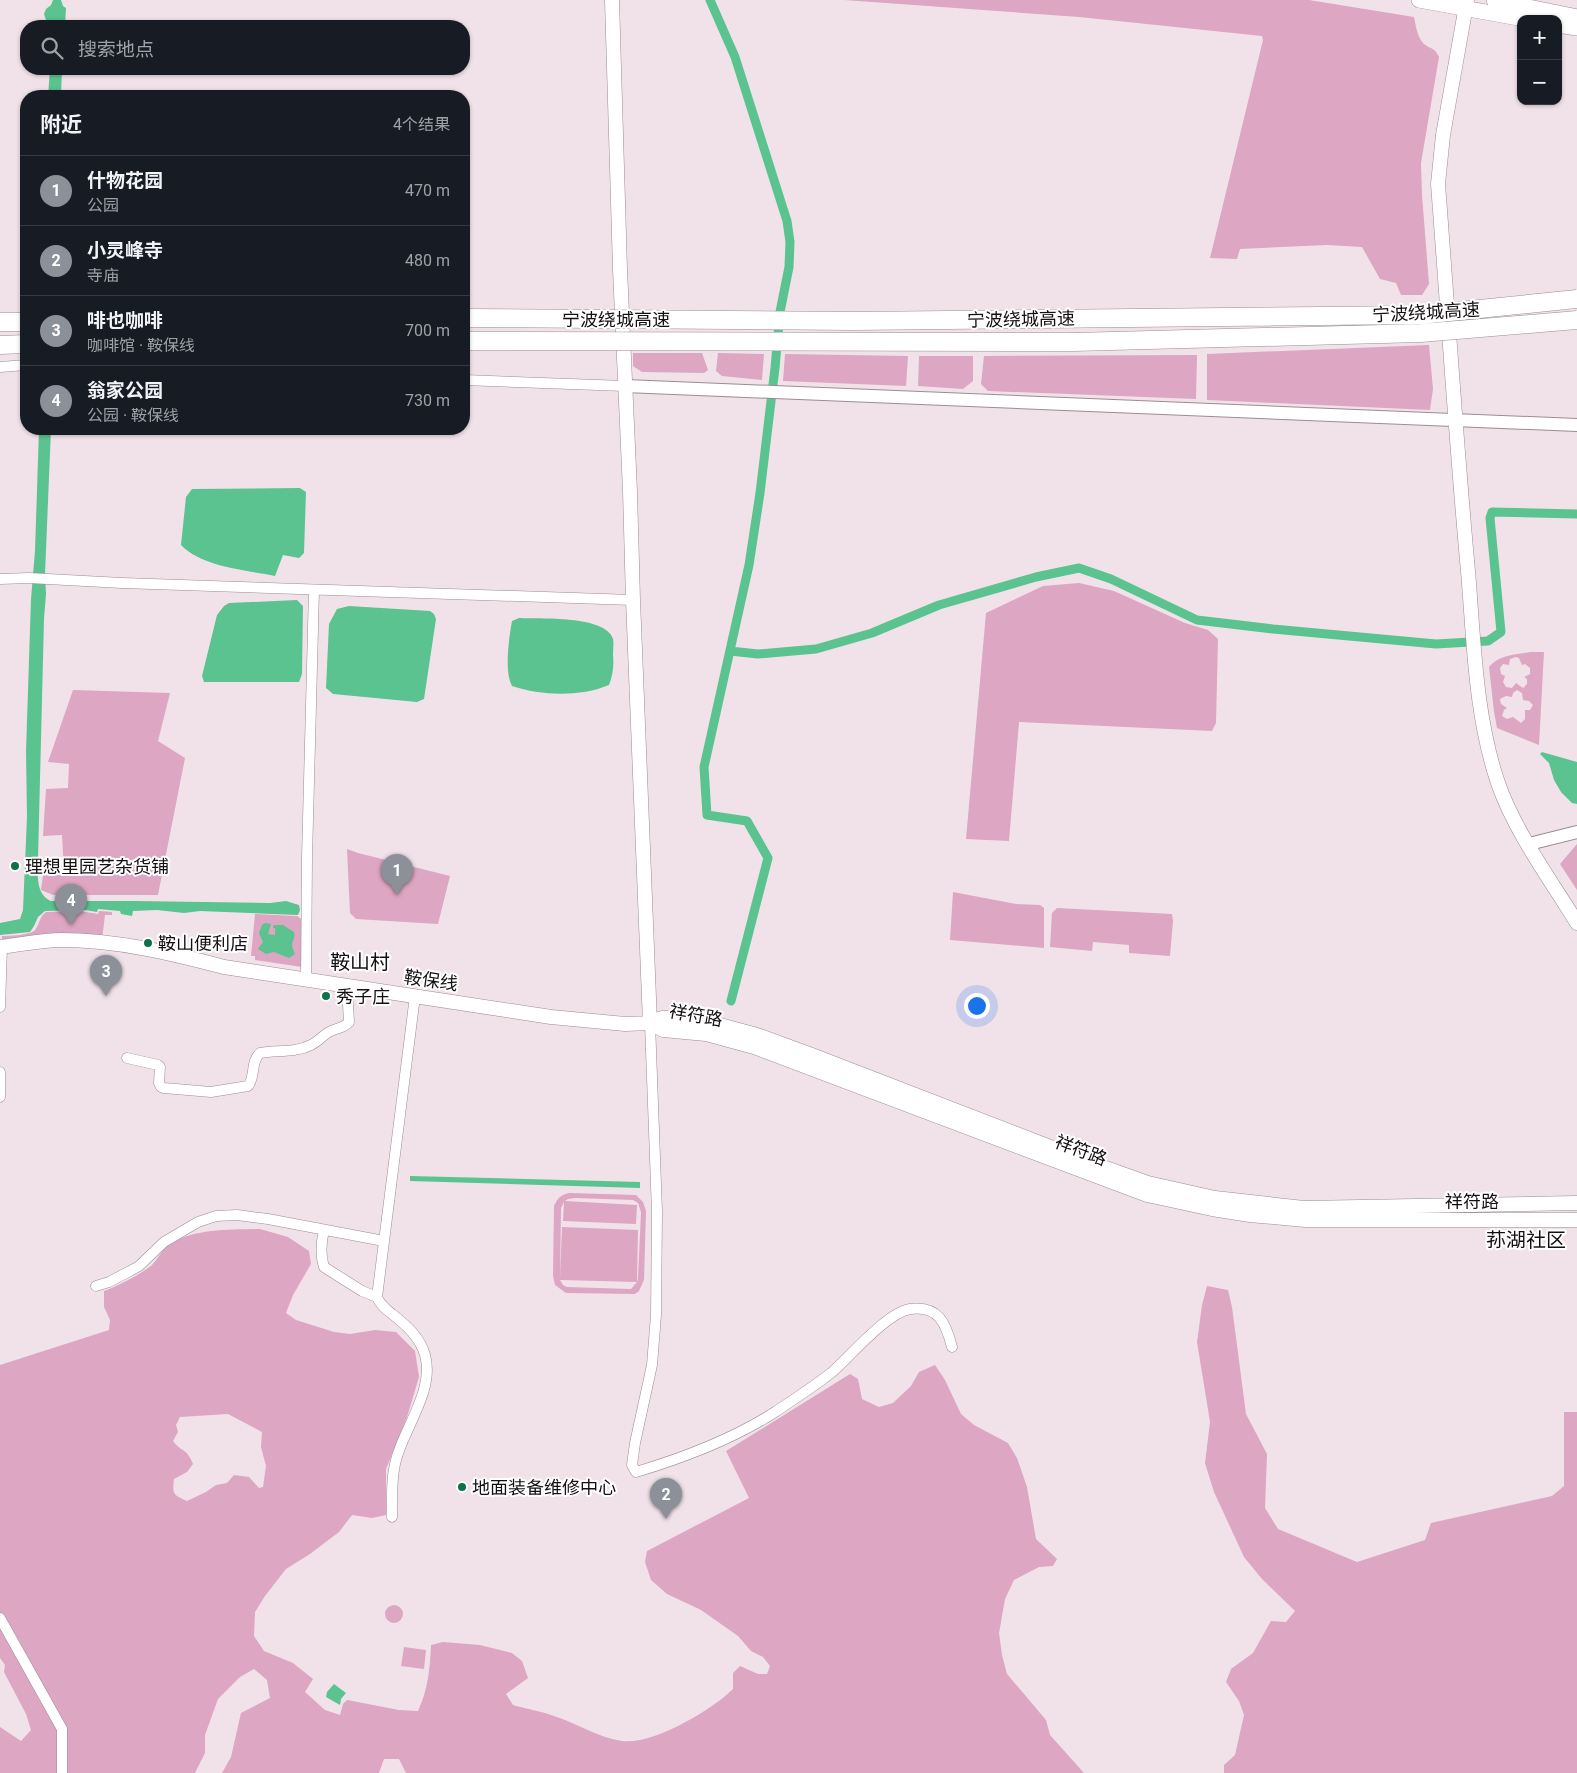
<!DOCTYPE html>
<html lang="zh">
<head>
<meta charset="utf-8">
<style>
	:root { --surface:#171b24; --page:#242831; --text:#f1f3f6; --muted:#9ea1a6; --line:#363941; --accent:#8c9099 }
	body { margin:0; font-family:Roboto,"Noto Sans SC",sans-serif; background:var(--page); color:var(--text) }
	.controls { position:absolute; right:15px; top:15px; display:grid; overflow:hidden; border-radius:10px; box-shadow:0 1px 4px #0004 }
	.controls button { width:45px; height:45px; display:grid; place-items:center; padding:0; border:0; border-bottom:1px solid var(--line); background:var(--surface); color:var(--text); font:25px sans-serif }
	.you { position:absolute; left:976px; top:1005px; width:18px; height:18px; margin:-12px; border:4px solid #fff; border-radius:50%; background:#1a73e8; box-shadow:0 0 0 8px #1a73e833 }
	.badge { display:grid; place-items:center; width:32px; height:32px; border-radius:50%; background:var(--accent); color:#fff; font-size:16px; font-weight:700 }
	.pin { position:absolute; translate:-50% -41px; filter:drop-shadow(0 1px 2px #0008) }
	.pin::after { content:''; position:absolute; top:26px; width:18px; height:15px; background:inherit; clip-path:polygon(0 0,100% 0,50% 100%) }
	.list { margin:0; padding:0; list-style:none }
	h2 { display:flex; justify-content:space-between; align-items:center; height:65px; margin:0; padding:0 20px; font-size:21px }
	h2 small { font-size:16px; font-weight:400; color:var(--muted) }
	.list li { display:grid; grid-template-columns:32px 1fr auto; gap:15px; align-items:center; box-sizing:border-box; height:70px; padding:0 20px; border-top:1px solid var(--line) }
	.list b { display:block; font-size:19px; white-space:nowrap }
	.list p { margin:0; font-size:16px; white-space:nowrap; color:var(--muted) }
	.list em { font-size:16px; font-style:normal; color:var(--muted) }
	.icon { flex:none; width:28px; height:28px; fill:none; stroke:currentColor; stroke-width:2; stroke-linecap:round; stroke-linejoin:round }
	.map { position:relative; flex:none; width:1577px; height:1773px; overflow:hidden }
	.search { position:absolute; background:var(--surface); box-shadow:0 1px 4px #0004; left:20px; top:20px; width:450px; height:55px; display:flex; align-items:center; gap:12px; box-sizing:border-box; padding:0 18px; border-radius:20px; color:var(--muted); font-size:19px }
	.panel { position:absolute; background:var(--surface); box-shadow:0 1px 4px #0004; left:20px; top:90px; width:450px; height:345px; border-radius:20px }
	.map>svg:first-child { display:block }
	.green { fill:#dda6c2; fill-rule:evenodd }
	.water { fill:#5bc38f }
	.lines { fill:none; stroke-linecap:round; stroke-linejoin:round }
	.canal { stroke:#5bc38f; stroke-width:9 }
	.minor-casing { stroke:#9a8d93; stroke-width:11 }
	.tertiary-casing { stroke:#9a8d93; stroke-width:14 }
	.secondary-casing { stroke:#9a8d93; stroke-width:15 }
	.primary-casing { stroke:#9a8d93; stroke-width:16 }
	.motorway-casing { stroke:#9a8d93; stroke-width:19 }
	.minor { stroke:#fff; stroke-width:10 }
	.tertiary { stroke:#fff; stroke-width:12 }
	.secondary { stroke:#fff; stroke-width:14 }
	.primary { stroke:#fff; stroke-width:15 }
	.motorway { stroke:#fff; stroke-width:18 }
	.motorway-bridge-casing { stroke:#9a8d93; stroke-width:19; stroke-linecap:butt }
	.motorway-bridge { stroke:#fff; stroke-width:18 }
	.poi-dot { fill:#0b7249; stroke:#fff; stroke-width:2 }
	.labels { text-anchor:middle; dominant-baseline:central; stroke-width:4; stroke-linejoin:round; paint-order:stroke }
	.street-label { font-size:18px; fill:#140f11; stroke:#fff }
	.poi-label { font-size:18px; fill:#140f11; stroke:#fff; text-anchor:start }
	.quarter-label { font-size:20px; fill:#140f11; stroke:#fff }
</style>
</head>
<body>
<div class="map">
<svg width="1577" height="1773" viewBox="0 0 1577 1773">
	<rect width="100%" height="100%" fill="#f1e2e9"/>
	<path class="green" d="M844 0H1309L1414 17C1416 26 1417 37 1424 44 1432 50 1434 47 1439 57L1421 163 1422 195 1429 284 1422 295H1401L1396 283 1380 279 1362 247 1327 245 1240 249 1237 259 1210 258 1263 40 1262 36 1079 17Z
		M1429 345 1433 389 1430 410 1207 400V354Z
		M633 353H702L708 370 704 373 642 372 633 366Z
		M718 353 764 354 762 380 722 376 716 371Z
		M785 354 908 356 906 386 783 381Z
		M1197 355 1196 399 988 391 981 384 984 356Z
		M919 356H973V381L963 389 918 386Z
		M1079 583 1114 591 1185 623 1208 630 1218 639 1216 723 1212 731 1019 722 1009 841 966 839 986 613 1043 586Z
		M1531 652H1544L1539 745 1497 728 1494 712 1489 667C1498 655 1517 654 1531 652ZM1516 657 1519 658 1522 665 1525 664 1530 668V674L1524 677 1527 679V684L1523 688 1516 683 1512 688 1506 687 1503 682 1505 676 1501 674 1500 668 1503 664 1509 665 1510 659ZM1517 690 1522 693 1523 700 1529 701 1533 705 1530 710H1525V719L1521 723 1513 717 1507 719 1502 716 1504 710 1507 708 1501 704 1500 699 1506 696 1512 697 1513 693Z
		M73 690 170 693 158 741 185 758 158 895H53L41 890 43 875 64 874 62 835 43 836 46 789 68 788 69 764 48 762Z
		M1577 844V890L1560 864Z
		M347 849 358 853 450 876 438 924 356 919 350 913Z
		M953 892 1016 904 1040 905 1044 908V948L950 940Z
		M1057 908 1172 914 1173 921 1170 956 1129 953V945L1093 942 1092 951 1050 947 1052 913Z
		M80 911 98 914 99 911 112 912V915H105L102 939 2 944V936C10 936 31 935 35 930 40 924 39 917 46 912Z
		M255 914 297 916 303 920 302 967 255 960V956H251Z
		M570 1193 636 1195 643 1202 646 1211 644 1280 639 1291 635 1294 566 1293 555 1285 553 1276 554 1206C557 1199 561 1194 570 1193ZM575 1198 633 1200 638 1203 641 1212 638 1278 637 1282 631 1289 567 1287 563 1285 560 1280 561 1208 564 1202 563 1221 636 1224 637 1205 565 1201 568 1199Z
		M562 1227 638 1230 637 1282 560 1280Z
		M260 1229 288 1237 309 1251 311 1264 293 1295 286 1313 296 1320 334 1332 350 1334 375 1330 396 1332 415 1351 419 1377 407 1417 386 1469V1515L372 1518 352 1515 339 1532 310 1554 286 1569 265 1596 255 1612 254 1636 264 1651 293 1663 313 1679 305 1692 325 1710 340 1715 343 1704 347 1700 399 1710 418 1711C428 1690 430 1668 431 1645L443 1642 480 1645 512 1653 522 1661 528 1678 506 1694 513 1705C527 1709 541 1711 554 1716 577 1723 598 1738 622 1741 653 1745 712 1710 733 1689V1673L740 1666 758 1674H767L770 1666 763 1657 751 1651 738 1636 701 1610 667 1594 651 1580 645 1562 647 1551 749 1498 726 1451 850 1374 858 1379 862 1399 879 1407 893 1403 911 1386 919 1372 935 1365 945 1380 961 1414 974 1425 1008 1443 1017 1458 1027 1487 1036 1539 1057 1559 1053 1566 1039 1567 1014 1580 1005 1599 999 1633 1002 1655 1007 1674 1046 1720 1050 1735 1084 1773H406L399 1759H384L379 1773H222L231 1757 241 1713 270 1698 267 1680 254 1669 240 1677 218 1699 205 1735V1753L195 1773H0V1727L21 1741 31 1730 26 1714 4 1672 5 1665 0 1658V1365L109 1330 110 1320 104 1307V1291C116 1287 143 1273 152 1265 158 1259 162 1249 169 1244 197 1228 229 1230 260 1229ZM228 1414 262 1432 261 1447 266 1466 263 1487 259 1488 249 1477 234 1475 227 1483 216 1485 206 1492 187 1501C174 1495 172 1495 174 1479L187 1472 193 1464C187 1448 181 1452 173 1441L178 1432 176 1425 180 1417Z
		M1207 1286 1228 1290 1232 1307 1246 1414 1267 1454 1265 1508 1278 1529 1357 1562 1425 1540 1431 1523 1552 1496 1564 1486V1412H1577V1773H1224V1765L1235 1755 1244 1715 1239 1701 1226 1682 1231 1669 1253 1653 1271 1621 1286 1622 1295 1611 1262 1579 1244 1557 1214 1492 1205 1463 1210 1422 1197 1342 1202 1305Z
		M385 1614a9 9 0 1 1 18 0a9 9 0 1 1-18 0Z
		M404 1647 426 1650 424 1669 401 1666Z"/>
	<path class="water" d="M53 0H61L63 6 66 8 65 26H48L44 14 46 9 51 5Z
		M50 69H62L61 96H48Z
		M39 429H51L45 574 46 594 44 619 38 859C38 874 35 894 51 901H135L270 903 286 901 299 905 300 910 298 915 200 911 184 913 157 910 133 911 132 916 121 914 120 911 98 909 97 912 85 910 45 911 38 917 34 926 30 932 0 935V923L20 919 23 910 27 817 26 751 31 599 35 551Z
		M300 488 306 492 304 553 299 558 283 555 275 576C246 570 202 567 181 545L186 497 192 489Z
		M297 600 303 606 302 674 299 682H204L202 676 217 615 224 606 229 603Z
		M349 606 430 611 434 614 436 619 424 699 417 702 333 694 326 688 329 624 337 609Z
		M519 618C539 619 606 615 613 639 614 644 613 650 613 655 614 665 613 675 609 685 580 697 542 696 512 686 504 671 509 638 512 621Z
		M1542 752 1577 762V804L1572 803 1561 792 1554 780 1549 763 1540 754Z
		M265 923 271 924 268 934 275 935V928H273L274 925H283L294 932C296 942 288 941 295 954L289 958 274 952 266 954 258 949 263 942 259 933 262 925Z
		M410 1176 640 1182V1188L410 1181Z
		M334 1684 346 1693 341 1699 340 1705 326 1697 327 1692Z"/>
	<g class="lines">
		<path class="canal" d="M710 0 735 57 787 221 790 242 789 267 780 312 775 368 760 493 749 565 704 767 707 815 747 821 768 858 731 1001
			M730 651 758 654 816 649 872 633 939 605 1036 577 1079 568 1111 579 1197 620 1273 629 1436 644 1488 641 1501 632 1490 518 1492 512 1577 514"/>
		<g class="minor-casing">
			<path id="minor" d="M0 367 26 365
				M464 380 625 386
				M0 579 29 578 122 583 633 600
				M306 980 307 858 314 590
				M0 1007 2 947
				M650 1023 657 1212 656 1315 652 1365 635 1443 632 1465 636 1472C683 1458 733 1439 775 1412 793 1400 813 1387 831 1373 850 1357 886 1313 910 1309 939 1305 946 1324 952 1347
				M127 1058 158 1065 160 1067 159 1083 161 1087 164 1088 211 1092 248 1086C256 1076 250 1062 260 1053 277 1050 295 1053 311 1045 319 1041 324 1034 331 1031 337 1028 344 1028 349 1022L347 987
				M0 1072V1097
				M324 1230C321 1243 320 1255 324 1267L362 1291 377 1297
				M96 1286 109 1282 130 1271 139 1266 164 1242 198 1222 216 1216 237 1215 268 1219 384 1241
				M392 1517C392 1499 391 1478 396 1460 404 1428 435 1390 425 1355 420 1337 406 1325 392 1314 386 1309 380 1305 377 1297L415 996
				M0 1618 62 1729V1773"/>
		</g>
		<g class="tertiary-casing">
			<path id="tertiary" d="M625 386 1577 425
				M1529 844 1577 832"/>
		</g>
		<g class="secondary-casing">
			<path id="secondary" d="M612 0 620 269 630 491 633 600 650 1023
				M1467 0 1443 135 1438 184C1448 313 1456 442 1468 571 1474 642 1475 715 1498 783 1515 832 1550 879 1577 923
				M0 947C20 945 41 940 61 940 116 940 171 953 224 967L551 1017 625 1024 650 1023 662 1018H685L709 1022 757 1035 812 1055 1092 1163 1148 1183 1215 1198 1304 1208 1577 1203
				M650 1023 663 1030 706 1034 754 1047 1147 1195 1212 1209 1250 1215 1305 1220H1577"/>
		</g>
		<g class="primary-casing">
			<path id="primary" d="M1419 0 1524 19
				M1494 0 1577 17
				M1558 25 1577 28"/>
		</g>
		<g class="motorway-casing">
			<path id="motorway" d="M0 322H26
				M0 345 26 344"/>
		</g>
		<use href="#minor" class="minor"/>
		<use href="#tertiary" class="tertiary"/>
		<use href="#secondary" class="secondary"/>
		<use href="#primary" class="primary"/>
		<use href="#motorway" class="motorway"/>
		<g class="motorway-bridge-casing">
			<path id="motorway-bridge" d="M464 318 855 321 1420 315 1577 299
				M464 341 1074 342 1421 333 1577 320"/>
		</g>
		<use href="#motorway-bridge" class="motorway-bridge"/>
	</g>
	<g class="poi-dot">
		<circle cx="15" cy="866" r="5"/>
		<circle cx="148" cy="943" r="5"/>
		<circle cx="326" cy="996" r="5"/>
		<circle cx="462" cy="1487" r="5"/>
	</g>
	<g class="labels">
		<g class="street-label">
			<text transform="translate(1426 312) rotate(-3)">宁波绕城高速</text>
			<text x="616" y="319">宁波绕城高速</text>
			<text transform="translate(1021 319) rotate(-1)">宁波绕城高速</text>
			<text transform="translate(431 980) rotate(8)">鞍保线</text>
			<text transform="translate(696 1015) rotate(10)">祥符路</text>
			<text transform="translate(1081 1150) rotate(21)">祥符路</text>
			<text x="1472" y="1201">祥符路</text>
		</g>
		<g class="poi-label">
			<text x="25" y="866">理想里园艺杂货铺</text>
			<text x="158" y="943">鞍山便利店</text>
			<text x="336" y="996">秀子庄</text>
			<text x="472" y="1487">地面装备维修中心</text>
		</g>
		<g class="quarter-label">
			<text x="360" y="962">鞍山村</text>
			<text x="1526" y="1240">荪湖社区</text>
		</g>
	</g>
</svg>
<div class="controls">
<button>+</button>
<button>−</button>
</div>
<div class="you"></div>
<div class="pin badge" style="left:397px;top:895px">1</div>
<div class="pin badge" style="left:666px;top:1519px">2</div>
<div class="pin badge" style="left:106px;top:996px">3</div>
<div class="pin badge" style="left:71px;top:925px">4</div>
<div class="search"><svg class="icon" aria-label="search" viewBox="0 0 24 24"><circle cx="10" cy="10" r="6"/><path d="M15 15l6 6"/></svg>搜索地点</div>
<section class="panel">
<h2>附近<small>4个结果</small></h2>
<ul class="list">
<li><span class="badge">1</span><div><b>什物花园</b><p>公园</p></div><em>470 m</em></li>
<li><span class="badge">2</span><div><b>小灵峰寺</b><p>寺庙</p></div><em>480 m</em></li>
<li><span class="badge">3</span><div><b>啡也咖啡</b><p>咖啡馆 · 鞍保线</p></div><em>700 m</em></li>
<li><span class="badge">4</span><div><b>翁家公园</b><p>公园 · 鞍保线</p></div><em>730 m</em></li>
</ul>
</section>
</div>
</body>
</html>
